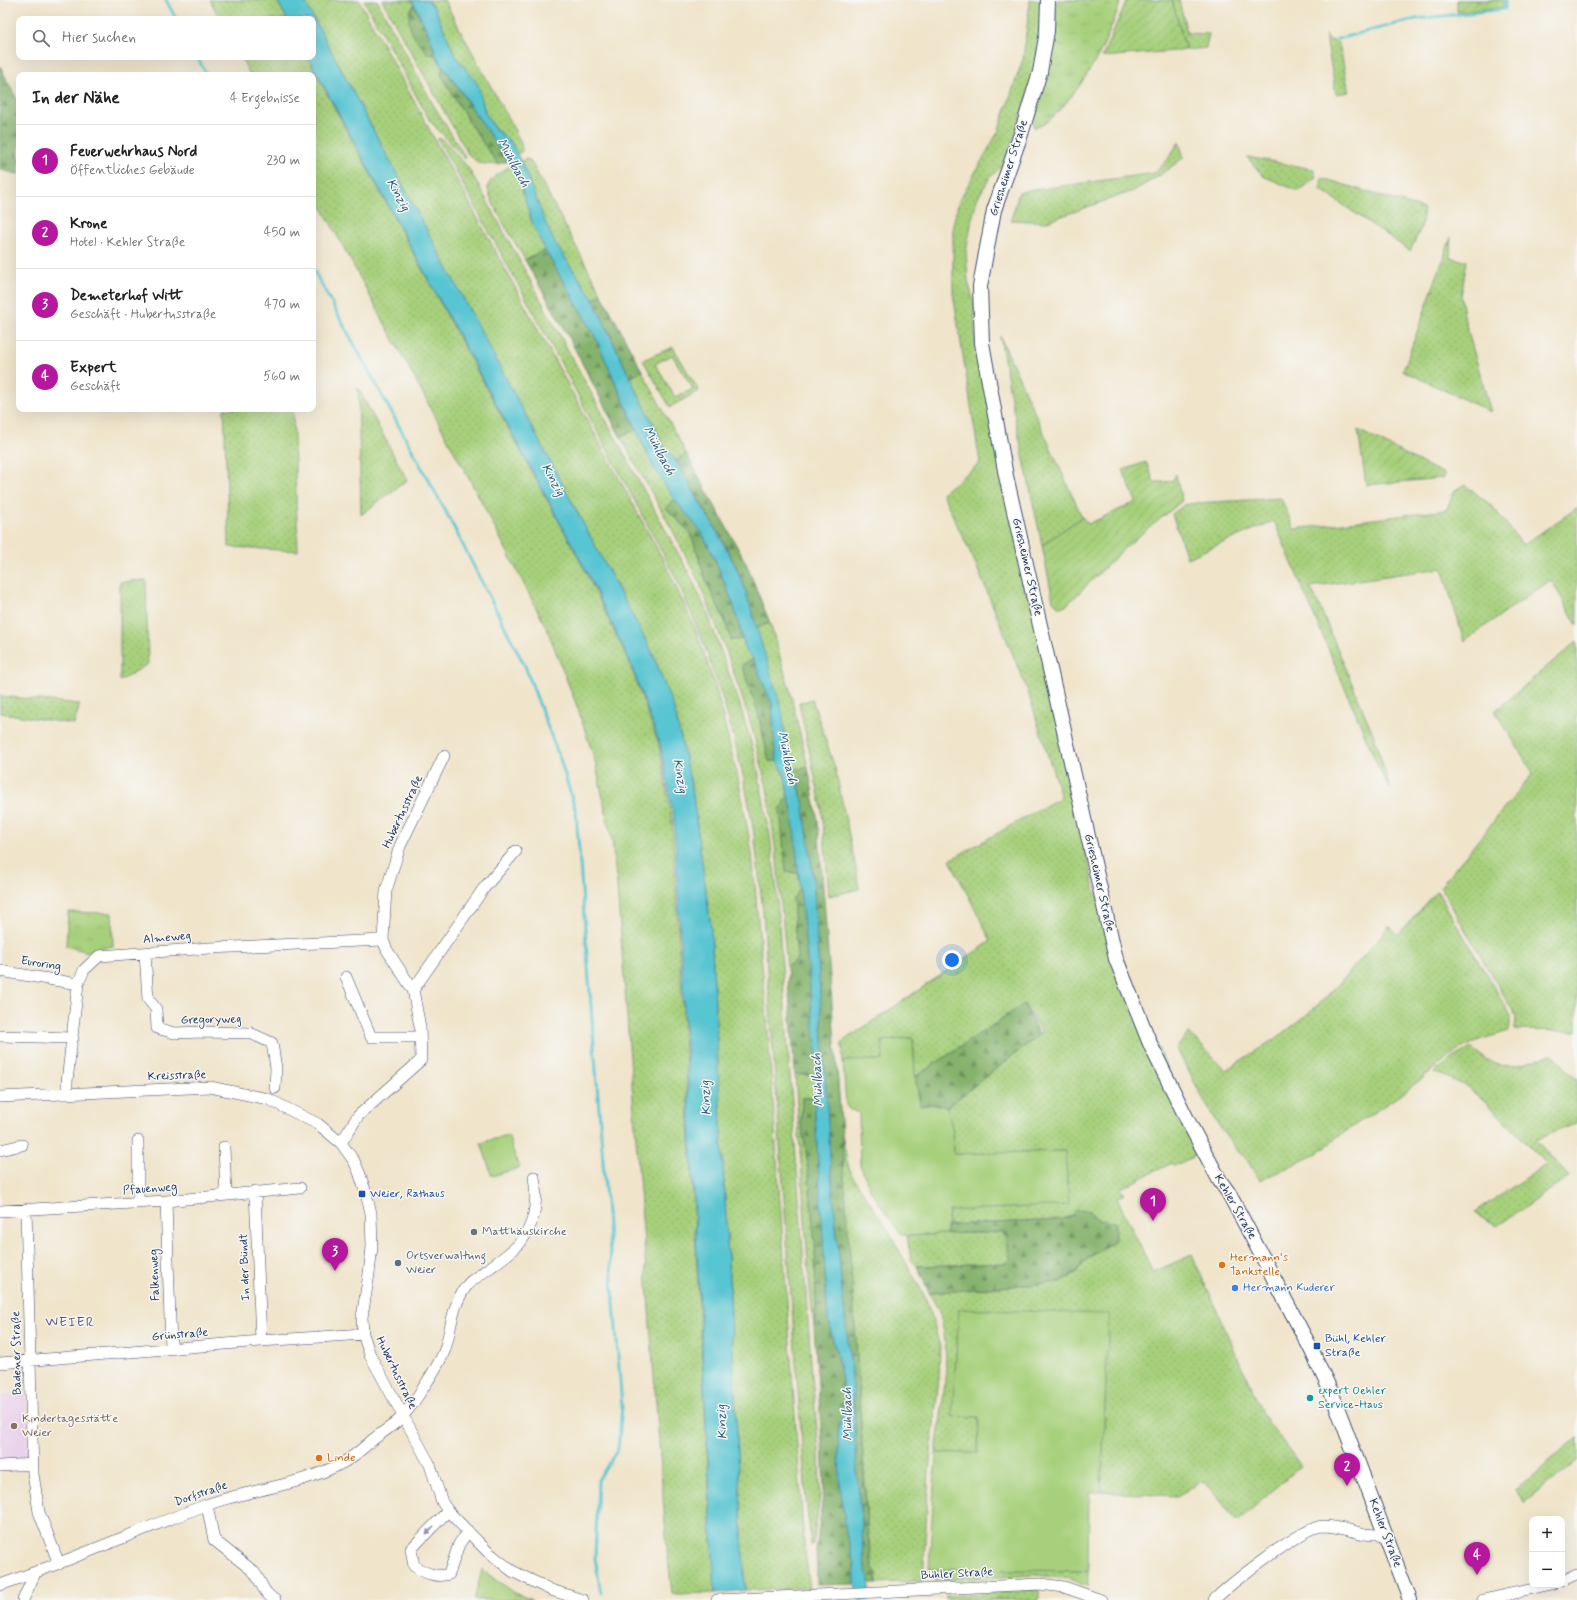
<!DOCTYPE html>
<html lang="de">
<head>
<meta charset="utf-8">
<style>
	:root { --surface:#fff; --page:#f6f6f6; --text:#222; --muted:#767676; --line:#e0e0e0; --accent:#b5179e }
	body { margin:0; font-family:Mynerve,sans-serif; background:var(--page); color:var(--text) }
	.controls { position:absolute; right:12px; bottom:12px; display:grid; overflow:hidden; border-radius:8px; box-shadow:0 4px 16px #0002 }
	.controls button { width:36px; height:36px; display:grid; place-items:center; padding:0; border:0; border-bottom:1px solid var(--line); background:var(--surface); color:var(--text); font:20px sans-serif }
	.you { position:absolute; left:952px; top:960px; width:14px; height:14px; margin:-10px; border:3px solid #fff; border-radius:50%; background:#1a73e8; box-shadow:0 0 0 6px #1a73e833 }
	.badge { display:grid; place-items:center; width:26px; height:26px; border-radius:50%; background:var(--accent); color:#fff; font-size:13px; font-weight:700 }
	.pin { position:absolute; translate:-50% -33px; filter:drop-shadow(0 1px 2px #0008) }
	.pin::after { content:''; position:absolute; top:21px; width:14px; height:12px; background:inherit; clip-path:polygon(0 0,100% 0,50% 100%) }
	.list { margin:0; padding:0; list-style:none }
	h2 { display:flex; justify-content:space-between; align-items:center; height:52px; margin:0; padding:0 16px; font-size:17px }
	h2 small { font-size:13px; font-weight:400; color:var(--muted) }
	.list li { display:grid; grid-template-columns:26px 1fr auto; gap:12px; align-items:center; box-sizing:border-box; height:72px; padding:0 16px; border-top:1px solid var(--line) }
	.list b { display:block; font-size:15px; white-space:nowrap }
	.list p { margin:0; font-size:13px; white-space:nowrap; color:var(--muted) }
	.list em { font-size:13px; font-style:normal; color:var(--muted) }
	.icon { flex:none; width:22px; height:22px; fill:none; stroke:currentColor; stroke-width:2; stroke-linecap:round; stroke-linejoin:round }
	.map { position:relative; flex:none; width:1577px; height:1600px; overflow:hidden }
	.search { position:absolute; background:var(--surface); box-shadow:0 4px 16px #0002; left:16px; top:16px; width:300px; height:44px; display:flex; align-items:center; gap:10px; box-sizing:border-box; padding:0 14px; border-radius:8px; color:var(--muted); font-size:15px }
	.panel { position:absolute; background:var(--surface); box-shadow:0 4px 16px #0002; left:16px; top:72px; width:300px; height:340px; border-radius:8px }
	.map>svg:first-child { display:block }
	.built { fill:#ead1ec }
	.grass { fill:url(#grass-dots); stroke:#61806d; fill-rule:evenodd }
	.forest { fill:url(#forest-firs); stroke:#507065 }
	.park { fill:url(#park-tufts); stroke:#61806d }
	.garden { fill:url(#garden-furrows); stroke:#61806d }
	.pitch { fill:#a7d07c; stroke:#61806d }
	.water { fill:#59c5d2; stroke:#3a7a98 }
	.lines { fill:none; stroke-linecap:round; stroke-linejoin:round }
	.stream { stroke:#59c5d2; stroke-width:3 }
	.minor-casing { stroke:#3b4a6e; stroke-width:12 }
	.major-casing { stroke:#3b4a6e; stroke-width:16 }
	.minor { stroke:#fff; stroke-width:11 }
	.major { stroke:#fff; stroke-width:14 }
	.oneway { fill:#8d97ae }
	.transit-dot { fill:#1a4fb4; stroke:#f6f6f2; stroke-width:1.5 }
	.worship-dot { fill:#6b7280; stroke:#f6f6f2; stroke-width:1.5 }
	.service-dot { fill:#5c6f8a; stroke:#f6f6f2; stroke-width:1.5 }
	.food-dot { fill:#e8710a; stroke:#f6f6f2; stroke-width:1.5 }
	.shop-dot { fill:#3f7fe0; stroke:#f6f6f2; stroke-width:1.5 }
	.culture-dot { fill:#0f9aa8; stroke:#f6f6f2; stroke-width:1.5 }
	.education-dot { fill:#8d6e63; stroke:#f6f6f2; stroke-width:1.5 }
	.labels { text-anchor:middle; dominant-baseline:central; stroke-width:3; stroke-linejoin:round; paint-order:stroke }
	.street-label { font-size:12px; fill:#1b2f5e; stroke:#f6f6f2 }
	.transit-label { font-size:12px; fill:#164399; stroke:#f6f6f2; text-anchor:start }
	.worship-label { font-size:12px; fill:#5b616d; stroke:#f6f6f2; text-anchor:start }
	.service-label { font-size:12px; fill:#4e5e75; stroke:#f6f6f2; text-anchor:start }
	.food-label { font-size:12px; fill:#c56008; stroke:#f6f6f2; text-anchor:start }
	.shop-label { font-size:12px; fill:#366cbe; stroke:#f6f6f2; text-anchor:start }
	.culture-label { font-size:12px; fill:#0d838f; stroke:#f6f6f2; text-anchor:start }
	.education-label { font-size:12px; fill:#785e54; stroke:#f6f6f2; text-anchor:start }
	.water-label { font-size:13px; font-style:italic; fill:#2e5c81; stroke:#f6f6f2 }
	.quarter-label { font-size:14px; letter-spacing:1px; fill:#595478; stroke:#f6f6f2 }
</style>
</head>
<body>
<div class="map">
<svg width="1577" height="1600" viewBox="0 0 1577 1600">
	<defs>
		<pattern id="grass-dots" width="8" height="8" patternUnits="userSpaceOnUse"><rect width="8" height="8" fill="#a7d07c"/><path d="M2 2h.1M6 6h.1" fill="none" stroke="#8fb36e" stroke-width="1.8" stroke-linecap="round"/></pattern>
		<pattern id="forest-firs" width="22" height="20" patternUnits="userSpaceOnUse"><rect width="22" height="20" fill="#85b26c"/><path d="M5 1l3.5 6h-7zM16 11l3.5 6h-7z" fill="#6c915c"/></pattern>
		<pattern id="park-tufts" width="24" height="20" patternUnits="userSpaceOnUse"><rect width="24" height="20" fill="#a7d07c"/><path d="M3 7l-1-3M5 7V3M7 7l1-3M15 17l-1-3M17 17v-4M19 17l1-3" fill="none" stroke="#8fb36e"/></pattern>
		<pattern id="garden-furrows" width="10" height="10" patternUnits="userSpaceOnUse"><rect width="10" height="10" fill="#a7d07c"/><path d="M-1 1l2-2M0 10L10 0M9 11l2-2" fill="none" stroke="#8fb36e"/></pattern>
	</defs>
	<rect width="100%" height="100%" fill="#f6f6f2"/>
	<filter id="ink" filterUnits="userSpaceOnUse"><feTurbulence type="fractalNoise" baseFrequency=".025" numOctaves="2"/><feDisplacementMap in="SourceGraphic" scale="8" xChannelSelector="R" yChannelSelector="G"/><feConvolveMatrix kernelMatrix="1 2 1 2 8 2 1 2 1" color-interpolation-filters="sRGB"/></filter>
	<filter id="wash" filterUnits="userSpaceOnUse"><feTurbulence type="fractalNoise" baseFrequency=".012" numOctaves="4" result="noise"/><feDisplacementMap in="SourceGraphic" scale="16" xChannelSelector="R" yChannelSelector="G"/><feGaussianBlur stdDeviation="0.9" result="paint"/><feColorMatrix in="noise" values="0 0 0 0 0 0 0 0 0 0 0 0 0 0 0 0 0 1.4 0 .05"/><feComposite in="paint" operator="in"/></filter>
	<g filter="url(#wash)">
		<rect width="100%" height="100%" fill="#f0e4ca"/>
		<path class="built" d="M26 1393 28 1458 0 1460V1395Z"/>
		<path class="grass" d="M210 0H277L287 19H220Z
			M304 0H359L667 567 696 631 715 685 739 783 752 853 768 1031 804 1544 810 1588 745 1590 711 928 692 789 675 712 653 654Z
			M364 0H377L434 106 466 158 465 159 430 121Z
			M382 0H412L414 5 409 12 428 54 435 55 442 66V76L472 127 498 164C483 165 478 164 468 154Z
			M428 0H444L521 142 522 151 516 155 512 143 495 128 485 113 482 100 470 74 456 57 435 9Z
			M1030 0H1046L1033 80 1005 163 989 179 977 199 972 219 966 252 968 281 974 303 975 337 1094 888 1201 1153 1174 1166 1172 1163 1121 1188 1124 1194 1117 1198 1153 1272 1192 1255 1264 1416 1301 1466 1238 1521 1203 1481 1177 1496 1101 1492 1109 1314 952 1416 979 1417 978 1453H936C941 1408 953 1360 940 1315 938 1308 933 1300 929 1293L1060 1282 1076 1273 1083 1262 1115 1240 1090 1211 1059 1220 948 1225 949 1211 1065 1151 954 1154 953 1132 947 1107 1042 1033 1024 1004 915 1077 913 1038 883 1041V1060L843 1061 842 1042 991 941 950 860 1061 797 1027 689 973 558 942 493 980 463 953 293V224L959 201 998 132 1023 59Z
			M1172 0H1179L1187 33 1209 34 1206 48 1186 50Z
			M1325 32 1328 39 1339 43 1349 92 1336 94Z
			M241 57H307L585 570 629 662 659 745 672 819 715 1593 672 1594 667 1549 617 886 612 841 595 761 578 709 547 629 481 501 313 191V75H250Z
			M439 138 443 140 467 166 479 186 691 577 707 612 740 705 756 760 770 836 776 884 812 1376 819 1452 820 1495 813 1545H811L806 1499 763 913C759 877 756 841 749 805 734 726 709 650 676 578L535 315 438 139Z
			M1179 142 1184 157 1159 176 1133 191 1045 222 1011 220 1019 192 1155 173 1168 159Z
			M1247 157 1313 169 1316 177 1298 191 1263 176Z
			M525 159 530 160 602 295 593 299 555 243 546 224 526 173 520 162Z
			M511 166 518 177 532 222 545 250 525 260C519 248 485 196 488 186 492 176 502 171 511 166Z
			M1322 178 1424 209 1421 228 1410 251 1320 189Z
			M1451 237 1450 258 1467 261 1461 296 1465 321 1491 412 1403 371Z
			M1000 336 1082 517 1042 545 1011 399Z
			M673 347 699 391 670 407 643 360ZM672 355 693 389 675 397 655 364Z
			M642 371 686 453 676 461 660 440 656 429 630 378Z
			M358 388 407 480 361 515Z
			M224 409H293L298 551 229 547Z
			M636 430 652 464 674 499 666 508 691 534 706 581 726 623 731 640 743 639 746 651 753 659 742 665 758 713 769 761H777C784 773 787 782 788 796L785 799 786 871 800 873 801 887 793 899 797 959 787 967 777 861 767 787 750 721 727 653 700 584 673 531 620 436Z
			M1465 485 1492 506 1523 545 1577 508V625L1551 580 1464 641 1442 568 1310 587 1319 605 1374 736 1390 789 1380 771 1274 521 1187 558 1172 514 1184 505 1195 503 1281 498 1294 529 1446 510 1455 490Z
			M146 580 148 664 120 681V582Z
			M770 623 789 687 808 767 792 770 767 665 756 628Z
			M1577 641V1031L1515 1030 1516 1016 1440 887 1533 773 1495 711Z
			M0 696 80 704 74 724 0 713Z
			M812 699 835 768 856 868 859 889 829 896 822 810 799 703Z
			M1437 891 1511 1016 1509 1031 1479 1040 1455 1052 1406 1091 1349 1129 1316 1154 1259 1181 1246 1158 1236 1150 1213 1117 1176 1048 1189 1033 1226 1070C1255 1051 1285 1034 1311 1011 1340 985 1364 955 1389 926L1398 935Z
			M1471 1048C1477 1052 1484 1059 1491 1062 1509 1072 1534 1060 1552 1054L1577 1079V1123L1536 1140 1569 1177 1497 1226 1475 1212 1547 1164 1493 1109 1466 1086 1442 1075 1434 1073 1452 1059Z
			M795 1074 813 1076 814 1097 802 1099 801 1123 807 1157 815 1247 816 1307 814 1327 809 1279Z
			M842 1134 847 1161 851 1174 886 1227 924 1295 932 1317 940 1347 939 1378 929 1470 923 1581 877 1583V1573L872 1567 867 1525 864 1466 843 1164Z
			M1003 1232 1011 1256 1007 1263 917 1266 911 1260 907 1236 946 1234Z
			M1577 1437V1460L1524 1503 1515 1491Z
			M929 1569 1088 1571V1587L1071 1579 1036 1575 938 1580 932 1579Z
			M1039 1590V1600H946V1596Z"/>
		<path class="forest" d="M414 5 431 40 435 55 428 54C416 39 401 25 414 5Z
			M0 66 19 104V174L0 170Z
			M442 66 447 72 508 161 498 164 472 127 442 76Z
			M545 250 593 332 636 430 620 436 567 334 525 260Z
			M602 295 642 371 630 378 593 299Z
			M686 453 746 563 770 623 756 628C752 614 749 600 744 587 730 545 698 500 676 461Z
			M674 499 701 531 714 557 733 603 743 639 731 640 726 623 706 581 691 534 666 508Z
			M753 659 772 704 775 747 777 761H769L758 713 742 665Z
			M808 767 818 821 842 1134 843 1164 855 1322 867 1525 872 1567 877 1573V1583H870L865 1569 857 1475 853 1388 842 1291 831 1172 813 877 803 801 797 779 792 770Z
			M788 796 792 807 800 873 786 872 780 810 785 799Z
			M801 887 818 1068 813 1076 795 1074 787 967 797 959 793 899Z
			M1024 1004 1039 1035 947 1107 935 1104 921 1106 915 1077Z
			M814 1097 828 1320 839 1364 845 1400 838 1433 846 1533 854 1562 855 1584 817 1585 816 1550 824 1488 822 1442 814 1327 816 1307 815 1247 807 1157 801 1123 802 1098Z
			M1077 1210 1090 1211 1098 1220 1115 1222V1240L1083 1262 1076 1273 1060 1282 929 1293 917 1266 1007 1263 1010 1256 1003 1232 946 1234 948 1225 1059 1220 1070 1217Z"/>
		<path class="park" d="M1057 0H1121C1116 16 1110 31 1103 46 1093 68 1058 122 1035 128L1033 126 1034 120 1048 72 1054 37Z
			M68 912 112 913 113 946 88 952 66 946Z"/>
		<path class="garden" d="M1127 0H1172L1186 50 1102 57Z
			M1457 0H1503V7L1457 12Z
			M1358 430 1444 474 1443 478 1366 485Z
			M1146 462 1154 482H1165L1173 480 1176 474 1182 501 1128 545 1066 606 1059 607 1053 601 1042 545 1082 517 1088 524 1136 502 1123 470Z"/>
		<path class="pitch" d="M913 1038 915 1077 920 1106 935 1104 947 1107 953 1132 954 1154 1065 1151 1069 1205 949 1211 946 1234 907 1236 899 1232 871 1191 860 1165 859 1113 849 1109 846 1105 843 1061 883 1060 882 1041Z
			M508 1135 519 1168 492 1176 481 1143Z
			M959 1309 1109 1314 1101 1492H1089L1088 1571 929 1569 936 1453H978L979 1417 952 1416Z
			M482 1570 515 1593 532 1600H474Z"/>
		<path class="water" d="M277 0H304L653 654 675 712 692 789 711 928 745 1590 715 1593 674 818 660 744 630 662 586 570 308 57H313V19H287Z
			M412 0H428L435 9 456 57 478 84 485 113 495 129 512 143 526 173 546 224 555 243 593 299 630 378 656 429 660 440 676 461 718 534 734 563 744 586 782 710 786 746 803 801 813 877 831 1172 842 1291 853 1388 857 1475 865 1569 870 1579 868 1600H859L855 1584 854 1562 846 1533 840 1483 838 1433 845 1400 839 1364 828 1320 814 1097 818 1068 792 807 788 796 785 775 777 761 775 747 772 704 753 659 746 651 733 603 714 557 701 531 674 499 652 464 593 332 545 250 532 222 518 177 448 72C437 61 436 53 431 40 425 26 419 13 412 0Z"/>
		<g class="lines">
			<path class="stream" d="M166 0 176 19
				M1337 39 1416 19 1505 9V0
				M197 57 207 75
				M313 269 446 512 525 666 561 762 576 812 622 1407 618 1449 598 1480 595 1558 601 1593"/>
		</g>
	</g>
	<g filter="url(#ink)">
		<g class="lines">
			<g class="minor-casing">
				<path id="minor" d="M145 953 148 999 156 1009 157 1028 174 1033 203 1032 250 1033 272 1043 276 1068 275 1088
					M0 971 78 984
					M346 977 371 1037H420
					M413 990 387 950 383 940 386 891 400 846 444 756
					M0 1036 73 1038
					M67 1094V1082L78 984 84 970 99 956 210 948 383 940
					M0 1097 210 1087 268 1099 318 1124 341 1143 354 1161 359 1172 365 1190 371 1213 372 1247 369 1274 362 1317 363 1334 370 1355 430 1465 442 1502 448 1511 488 1552 512 1571 551 1590 583 1600
					M138 1141V1202
					M341 1143 358 1116 421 1060 420 1027 413 990 484 888 516 851
					M224 1147 226 1195
					M0 1150 22 1145
					M255 1191 261 1341
					M166 1201 171 1348
					M26 1209 33 1474 39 1512 59 1564
					M0 1211 166 1201 300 1188
					M0 1363 261 1341 363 1334
					M0 1466 32 1464
					M207 1505 214 1540 253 1571C262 1581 262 1593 275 1600
					M448 1511 411 1549 414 1566C425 1573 436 1578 449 1574L459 1544 468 1531
					M1562 1581 1577 1574
					M0 1585C69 1561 137 1531 206 1505 251 1489 301 1486 344 1462 355 1456 365 1446 375 1438 384 1431 396 1424 403 1416 414 1403 440 1364 445 1349 452 1326 452 1301 470 1282 483 1272 508 1256 519 1244 535 1225 538 1201 534 1177
					M23 1600 35 1573
					M717 1600 1040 1584 1064 1587 1101 1600
					M1214 1600C1230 1584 1302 1527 1323 1526 1337 1526 1351 1531 1365 1534 1372 1535 1379 1535 1386 1536
					M1483 1600 1552 1585"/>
			</g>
			<g class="major-casing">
				<path id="major" d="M1048 0 1047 31 1040 72 1021 134 994 210 980 286 982 343 1006 476 1116 959 1151 1046 1189 1123 1220 1181 1228 1192 1244 1222 1311 1349 1332 1394 1410 1600"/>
			</g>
			<use href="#minor" class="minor"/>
			<use href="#major" class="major"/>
		</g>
		<defs><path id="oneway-solid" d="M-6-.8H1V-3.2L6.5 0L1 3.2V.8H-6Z"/></defs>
		<use class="oneway" href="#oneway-solid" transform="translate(430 1530) rotate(134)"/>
	</g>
	<g class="transit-dot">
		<rect x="358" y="1190" width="8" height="8" rx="2"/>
		<rect x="1313" y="1342" width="8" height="8" rx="2"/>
	</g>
	<circle class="worship-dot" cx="474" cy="1232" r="4"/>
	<circle class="service-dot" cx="398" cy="1263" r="4"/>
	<g class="food-dot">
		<circle cx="1222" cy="1265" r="4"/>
		<circle cx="319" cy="1458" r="4"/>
	</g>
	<circle class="shop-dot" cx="1235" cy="1288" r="4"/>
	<circle class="culture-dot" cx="1310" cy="1398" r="4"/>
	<circle class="education-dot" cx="14" cy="1426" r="4"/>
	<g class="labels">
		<g class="street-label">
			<text transform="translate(1009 168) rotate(-72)">Griesheimer Straße</text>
			<text transform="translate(1027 567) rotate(77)">Griesheimer Straße</text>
			<text transform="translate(403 812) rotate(-65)">Hubertusstraße</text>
			<text transform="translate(1099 883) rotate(77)">Griesheimer Straße</text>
			<text transform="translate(167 938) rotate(-5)">Almeweg</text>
			<text transform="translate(41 964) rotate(9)">Euroring</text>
			<text transform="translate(211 1020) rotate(-1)">Gregoryweg</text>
			<text transform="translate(177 1076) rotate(-2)">Kreisstraße</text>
			<text transform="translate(150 1189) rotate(-4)">Pfauenweg</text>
			<text transform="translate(1235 1207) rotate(60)">Kehler Straße</text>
			<text transform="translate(245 1267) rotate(-92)">In der Bündt</text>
			<text transform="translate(155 1275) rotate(-92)">Falkenweg</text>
			<text transform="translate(180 1335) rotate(-5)">Grünstraße</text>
			<text transform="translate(17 1353) rotate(-91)">Badener Straße</text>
			<text transform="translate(396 1373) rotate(64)">Hubertusstraße</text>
			<text transform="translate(201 1494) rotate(-19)">Dorfstraße</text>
			<text transform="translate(1385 1533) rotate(69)">Kehler Straße</text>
			<text transform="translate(957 1574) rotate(-3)">Bühler Straße</text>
		</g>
		<g class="transit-label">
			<text x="370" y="1194">Weier, Rathaus</text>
			<text x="1325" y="1339">Bühl, Kehler<tspan x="1325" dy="14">Straße</tspan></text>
		</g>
		<g class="worship-label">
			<text x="482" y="1232">Matthäuskirche</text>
		</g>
		<g class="service-label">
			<text x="406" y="1256">Ortsverwaltung<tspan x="406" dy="14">Weier</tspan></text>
		</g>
		<g class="food-label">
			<text x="1230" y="1258">Hermann's<tspan x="1230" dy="14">Tankstelle</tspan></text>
			<text x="327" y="1458">Linde</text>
		</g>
		<g class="shop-label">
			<text x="1243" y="1288">Hermann Kuderer</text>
		</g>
		<g class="culture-label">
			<text x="1318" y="1391">expert Oehler<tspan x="1318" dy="14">Service-Haus</tspan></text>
		</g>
		<g class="education-label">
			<text x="22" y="1419">Kindertagesstätte<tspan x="22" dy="14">Weier</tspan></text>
		</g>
		<g class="water-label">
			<text transform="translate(513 163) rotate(61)">Mühlbach</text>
			<text transform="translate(398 195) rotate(61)">Kinzig</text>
			<text transform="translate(659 451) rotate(62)">Mühlbach</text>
			<text transform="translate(553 480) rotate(61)">Kinzig</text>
			<text transform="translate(787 758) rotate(78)">Mühlbach</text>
			<text transform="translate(680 776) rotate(80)">Kinzig</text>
			<text transform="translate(818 1080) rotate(-93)">Mühlbach</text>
			<text transform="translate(706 1098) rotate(-93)">Kinzig</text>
			<text transform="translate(848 1414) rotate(-91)">Mühlbach</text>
			<text transform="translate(722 1422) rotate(-93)">Kinzig</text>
		</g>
		<g class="quarter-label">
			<text x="70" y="1322">WEIER</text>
		</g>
	</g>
</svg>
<div class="controls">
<button>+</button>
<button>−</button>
</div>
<div class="you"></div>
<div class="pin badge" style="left:1153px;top:1221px">1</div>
<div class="pin badge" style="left:1347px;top:1486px">2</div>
<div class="pin badge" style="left:335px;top:1271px">3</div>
<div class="pin badge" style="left:1477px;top:1575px">4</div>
<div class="search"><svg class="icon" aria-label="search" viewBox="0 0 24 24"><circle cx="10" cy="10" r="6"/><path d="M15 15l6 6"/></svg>Hier suchen</div>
<section class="panel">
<h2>In der Nähe<small>4 Ergebnisse</small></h2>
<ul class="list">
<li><span class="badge">1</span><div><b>Feuerwehrhaus Nord</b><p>Öffentliches Gebäude</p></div><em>230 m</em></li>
<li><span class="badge">2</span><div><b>Krone</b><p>Hotel · Kehler Straße</p></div><em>450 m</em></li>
<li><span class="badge">3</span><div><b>Demeterhof Witt</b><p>Geschäft · Hubertusstraße</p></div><em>470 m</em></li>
<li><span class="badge">4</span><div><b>Expert</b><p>Geschäft</p></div><em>560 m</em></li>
</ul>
</section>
</div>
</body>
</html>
